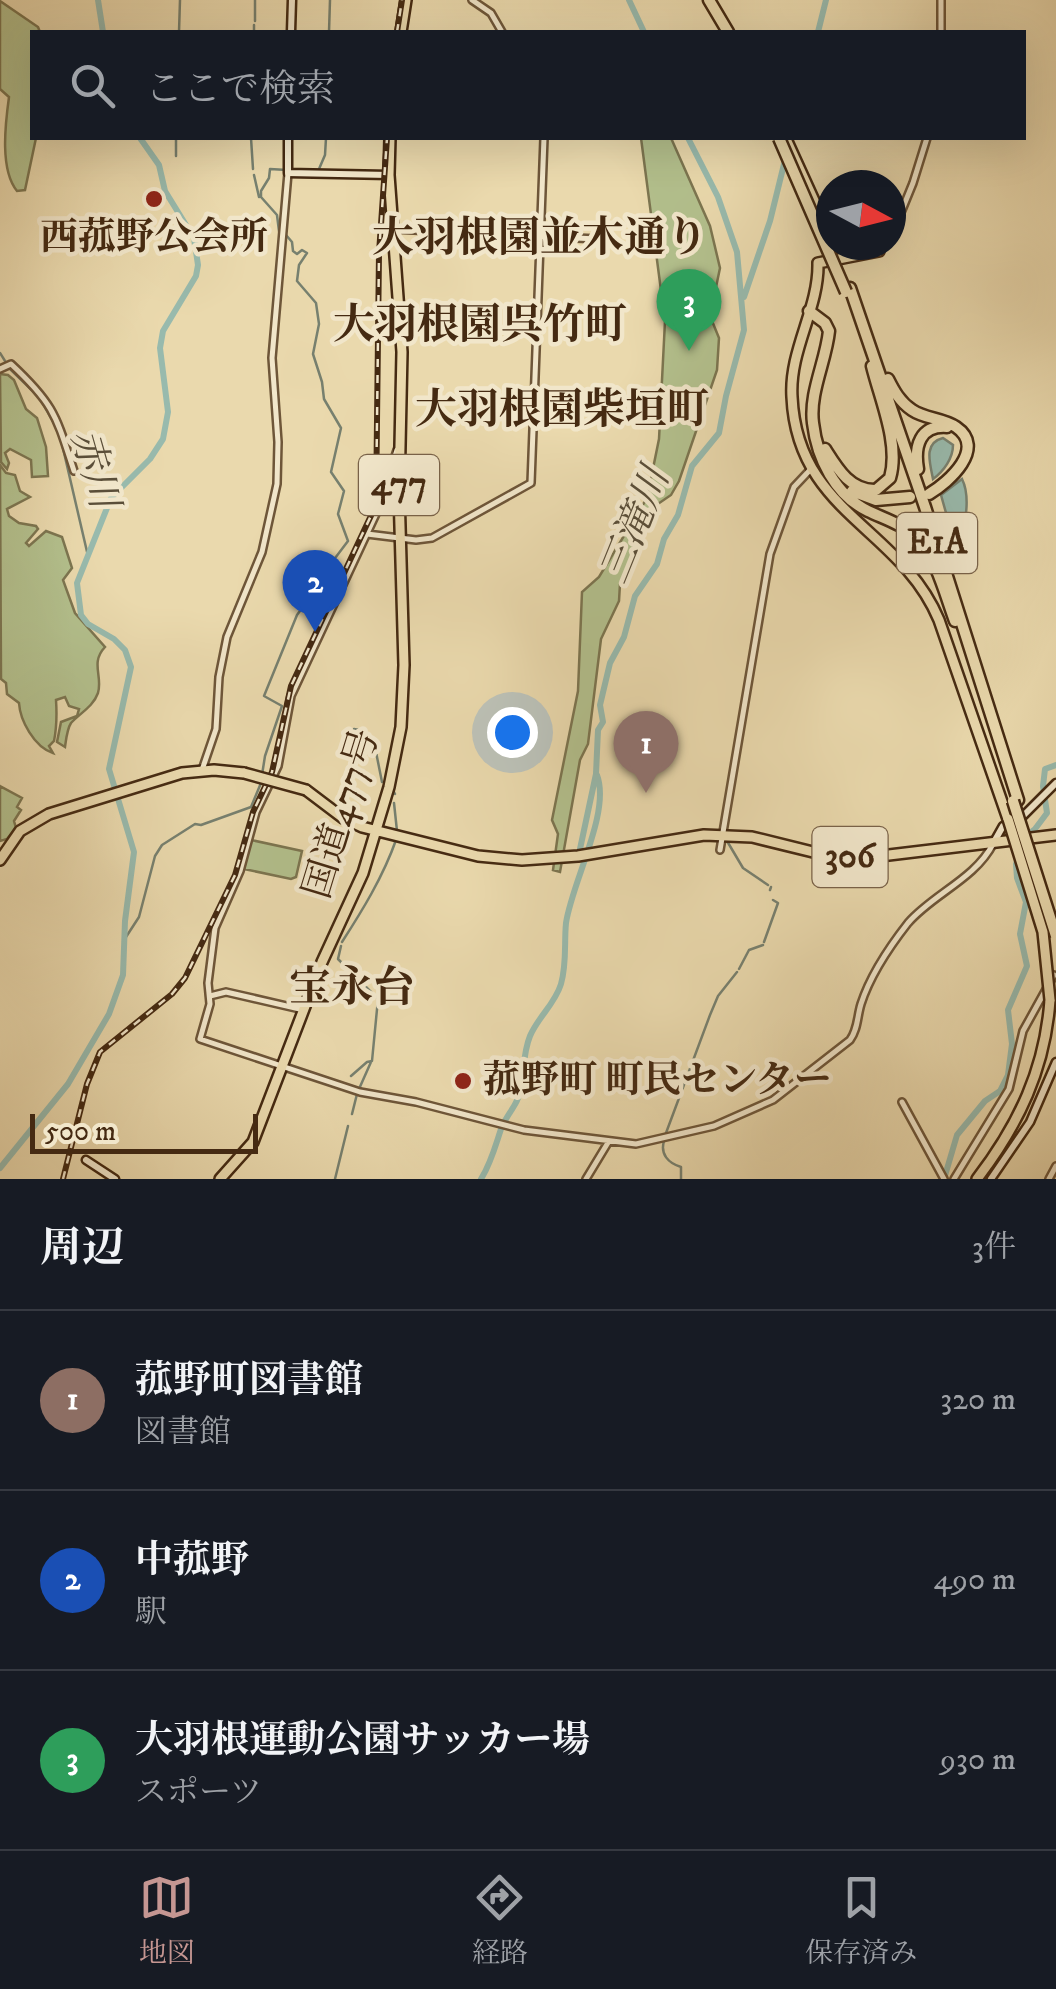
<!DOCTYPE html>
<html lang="ja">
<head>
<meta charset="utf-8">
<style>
	:root { --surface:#171b24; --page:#242831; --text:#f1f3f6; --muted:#9ea1a6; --line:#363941; --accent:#c59692 }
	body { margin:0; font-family:"IM FELL DW Pica","Noto Serif JP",serif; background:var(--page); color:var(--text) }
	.compass { position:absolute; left:816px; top:170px; width:90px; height:90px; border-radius:50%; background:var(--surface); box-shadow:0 10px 40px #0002; rotate:97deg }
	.scale { position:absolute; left:30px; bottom:25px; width:228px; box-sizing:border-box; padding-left:10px; border:5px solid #452a12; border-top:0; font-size:28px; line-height:35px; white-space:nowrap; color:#452a12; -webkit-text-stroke:8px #f1e6ca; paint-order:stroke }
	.you { position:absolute; left:512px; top:732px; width:35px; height:35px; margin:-25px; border:8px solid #fff; border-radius:50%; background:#1a73e8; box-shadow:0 0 0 15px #1a73e833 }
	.badge { display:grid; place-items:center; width:65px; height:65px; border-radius:50%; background:var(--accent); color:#fff; font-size:32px; font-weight:700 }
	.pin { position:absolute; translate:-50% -82px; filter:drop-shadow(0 2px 5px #0008) }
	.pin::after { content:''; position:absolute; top:52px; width:35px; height:30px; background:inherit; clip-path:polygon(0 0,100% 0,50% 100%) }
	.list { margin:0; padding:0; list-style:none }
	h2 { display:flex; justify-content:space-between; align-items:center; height:130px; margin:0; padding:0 40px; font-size:42px }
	h2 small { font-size:32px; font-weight:400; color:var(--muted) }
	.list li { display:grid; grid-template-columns:65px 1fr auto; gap:30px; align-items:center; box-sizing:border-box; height:180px; padding:0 40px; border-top:2px solid var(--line) }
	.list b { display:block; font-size:38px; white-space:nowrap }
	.list p { margin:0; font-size:32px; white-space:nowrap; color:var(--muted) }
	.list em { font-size:32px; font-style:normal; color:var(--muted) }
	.icon { flex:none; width:55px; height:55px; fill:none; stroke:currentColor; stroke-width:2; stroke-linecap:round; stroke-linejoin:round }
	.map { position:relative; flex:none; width:1056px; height:1179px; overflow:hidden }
	.search { position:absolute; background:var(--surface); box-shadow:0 10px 40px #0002; left:30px; right:30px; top:30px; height:110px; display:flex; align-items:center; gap:25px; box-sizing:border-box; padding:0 35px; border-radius:0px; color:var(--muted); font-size:38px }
	.sheet { height:670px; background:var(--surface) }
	nav { display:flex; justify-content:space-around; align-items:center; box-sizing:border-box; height:140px; border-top:2px solid var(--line); background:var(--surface); font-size:28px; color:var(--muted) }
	nav a { display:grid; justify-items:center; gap:5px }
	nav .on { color:var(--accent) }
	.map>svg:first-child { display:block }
	.green { fill:#b3c08d; stroke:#7c7550; stroke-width:2.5 }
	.water { fill:#98baad; stroke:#77806f; stroke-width:2.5 }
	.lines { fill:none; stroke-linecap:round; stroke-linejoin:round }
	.stream { stroke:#77806f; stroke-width:2.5 }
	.river { stroke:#98baad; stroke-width:6 }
	.tertiary-casing { stroke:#6e5639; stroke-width:10 }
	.secondary-casing { stroke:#452a12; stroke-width:11 }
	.trunk-casing { stroke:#452a12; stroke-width:14 }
	.motorway-casing { stroke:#452a12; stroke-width:15 }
	.tertiary { stroke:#f1e6ca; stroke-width:5 }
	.secondary { stroke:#f1e6ca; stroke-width:6 }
	.trunk { stroke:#ead9ad; stroke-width:9 }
	.motorway { stroke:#ead9ad; stroke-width:10 }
	.rail-casing { stroke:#452a12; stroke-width:6 }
	.rail { stroke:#f1e6ca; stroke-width:2.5; stroke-dasharray:8; stroke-linecap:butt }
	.trunk-bridge-casing { stroke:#452a12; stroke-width:14; stroke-linecap:butt }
	.motorway-bridge-casing { stroke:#452a12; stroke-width:15; stroke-linecap:butt }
	.trunk-bridge { stroke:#ead9ad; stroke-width:9 }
	.motorway-bridge { stroke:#ead9ad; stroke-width:10 }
	.poi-dot { fill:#8f2418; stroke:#f1e6ca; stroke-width:4 }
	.labels { text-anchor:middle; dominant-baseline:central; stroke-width:9; stroke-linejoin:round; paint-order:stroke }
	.shield { fill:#f1e6ca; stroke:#796249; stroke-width:2.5 }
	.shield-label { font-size:35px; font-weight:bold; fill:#452a12 }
	.poi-label { font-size:38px; font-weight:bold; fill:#452a12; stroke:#f1e6ca }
	.street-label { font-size:38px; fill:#452a12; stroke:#f1e6ca }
	.water-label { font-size:40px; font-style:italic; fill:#5a4e39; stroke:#f1e6ca }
	.quarter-label { font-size:42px; font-weight:bold; fill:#452a12; stroke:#f1e6ca }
</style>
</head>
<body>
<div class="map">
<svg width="1056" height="1179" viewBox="0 0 1056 1179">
	<rect width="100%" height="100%" fill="#ead9ad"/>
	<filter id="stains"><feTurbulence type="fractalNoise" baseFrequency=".002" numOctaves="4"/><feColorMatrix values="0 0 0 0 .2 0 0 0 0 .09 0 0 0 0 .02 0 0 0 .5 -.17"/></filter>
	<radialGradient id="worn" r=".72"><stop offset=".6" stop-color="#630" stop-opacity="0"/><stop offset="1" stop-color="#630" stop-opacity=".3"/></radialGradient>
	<path class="green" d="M0 1 38 27 40 32H32V138H36L25 190 17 191C0 170 5 126 9 97L0 89Z
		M641 138H671L710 226 720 268 710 316 719 338 717 370 679 481 671 495 652 508 633 541V554L620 584 619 601 601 639 588 744 580 760 560 872 553 870 558 834 552 820 578 691 582 592 599 577 647 498 659 439 665 321Z
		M0 374 8 375 14 380 26 409 37 418 46 447 48 476 32 477 31 460 10 449 5 453 9 463 7 469 1 462Z
		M0 465 6 473 15 475 20 491 30 497 7 509 9 516 19 523 36 526 38 529 26 543 29 546 46 531 62 537 72 568 63 580 75 613 105 647C90 663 103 676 98 693 93 707 80 713 71 723 67 729 66 740 65 747L57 742 61 722 77 716 79 709 69 706 65 697 56 700C57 715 57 726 54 741L49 746 53 753C34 747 20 720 19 703L7 694 6 683 1 679Z
		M0 786 22 798 17 807 21 810 14 821 16 828 7 839 0 841Z
		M251 840 302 851 296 877 291 879 244 869Z"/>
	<path class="water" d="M943 438 953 445C953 458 944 471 933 479 930 463 923 443 943 438Z
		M962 479C972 499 963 528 961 551L957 552 941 495Z"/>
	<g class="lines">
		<path class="stream" d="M255 21V0
			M179 32 180 0
			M254 32V25
			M329 32 330 0
			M251 138 253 169
			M176 156V138
			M319 169 325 155 326 138
			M254 175 259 197
			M279 231 277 215 261 197V191L269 178 270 169 287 170
			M286 235 292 242 293 251 297 254 302 250 307 253 299 265 297 281 316 303 319 324 313 354 322 382 324 399 341 428 331 472 344 491 338 514 348 541 320 578
			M0 353 10 369 39 397 56 427
			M62 444 88 556
			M354 729 365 731 376 752 382 782
			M262 775 265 756 282 706 264 696 297 615 318 586
			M393 790 395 794
			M394 803 397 831
			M727 841 743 868 768 885
			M770 890 771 887
			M126 937 139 917 155 856 162 845 195 824 201 825 251 807 261 783
			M342 942C362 911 383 877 396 840
			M764 942 778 903 773 900
			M341 946 338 959 378 999 372 1061 367 1062 351 1076
			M739 969 749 950 763 945
			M359 1089 371 1062
			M352 1114 357 1094
			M666 1133 710 1015 718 996 737 972
			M664 1141C660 1154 668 1163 681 1167V1179
			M335 1179 348 1126"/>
		<path class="river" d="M98 0 103 32
			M629 0 644 32
			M818 32 826 0
			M744 297 770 221 786 156
			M582 859 580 849 596 774 598 730 603 722 600 705 610 663 624 637 635 596 657 564 664 539 678 515 692 466 719 433 726 396 744 330 737 252 718 197 688 138
			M0 1168 68 1084 109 1014 123 975 125 921 134 852 109 769 131 667 125 650 114 639 88 624 81 615 77 583 111 498 150 459 163 439 168 412 160 348 163 331 196 276 198 265 194 238 165 191 159 165 140 138
			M481 1179C491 1163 495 1147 501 1129 506 1115 519 1104 521 1088 524 1071 523 1053 530 1036 538 1017 555 1004 561 984 567 963 564 943 566 923 572 882 611 812 597 775
			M944 1179 957 1135 985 1101 1000 1091 1008 1075 1012 1044 1008 1010 1027 966 1020 934 1026 902 1017 878 1016 864 1026 836 1035 829 1047 813 1043 786 1045 769 1056 765"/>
		<g class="tertiary-casing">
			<path id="tertiary" d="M472 0 491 13 502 32
				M941 0V32
				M393 229 597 239
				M891 237 913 183 927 138
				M0 369 11 364C55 405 56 416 74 471
				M397 450 376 514 291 696 278 766 256 812 240 871 215 928 208 983 210 1004 200 1039 360 1092 416 1102 524 1130 636 1144 714 1126 773 1100 850 1040C858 1029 857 1017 861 1004 870 976 890 946 908 923 933 894 975 879 993 844
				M367 534 416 540 432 538 531 483 544 138
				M202 770 216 729 219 677 227 637 262 552 277 484 278 442 272 358 288 173
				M720 850 770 554 794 487 810 470
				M210 996 226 992 304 1010
				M902 1102 944 1179
				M586 1179 609 1141
				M954 1179 1009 1089 1023 1031 1054 975
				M1049 1179 1056 1166"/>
		</g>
		<g class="secondary-casing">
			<path id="secondary" d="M291 32 292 0
				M288 138V173L389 175
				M994 842 1003 826 1021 818 1056 783
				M86 1160 115 1179
				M991 1179 1030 1122 1056 1062"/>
		</g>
		<g class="trunk-casing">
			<path id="trunk" d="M401 32 406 0
				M879 251 818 263C819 309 789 350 792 397 797 513 900 527 939 620L1008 819
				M306 790 343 818 362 827 478 856 522 860 578 856 704 835 752 837 817 853 864 858 1056 835
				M0 860 20 831 49 814 182 773 214 770 244 773
				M220 1179 253 1142 322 962 363 873 389 787 401 727 404 665 399 492 402 352 389 175 390 138
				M977 1179C1019 1124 1045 1069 1050 1000"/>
		</g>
		<g class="motorway-casing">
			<path id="motorway" d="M709 0 728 32
				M785 138 831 239
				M850 288 925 507 1018 800
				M809 311 825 323 829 331C826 361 809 393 813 423 817 458 835 495 868 511 885 519 902 524 916 537 937 559 945 594 955 621
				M888 379C894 391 900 402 912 410 925 419 943 418 956 427 987 448 949 482 929 494
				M825 449C837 468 850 491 876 490L890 478C900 444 880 399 872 366
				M918 469C914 446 920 425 947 427
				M852 491 876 500 910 497"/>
		</g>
		<use href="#tertiary" class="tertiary"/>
		<use href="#secondary" class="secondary"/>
		<use href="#trunk" class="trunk"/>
		<use href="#motorway" class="motorway"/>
		<g class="rail-casing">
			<path id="rail" d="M397 32 402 0
				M63 1179 87 1084 100 1052 172 994 185 978 235 875 253 812 272 772 291 686 376 505 379 253 387 138"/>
		</g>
		<use href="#rail" class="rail"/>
		<g class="trunk-bridge-casing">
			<path id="trunk-bridge" d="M244 773 306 790
				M1008 819 1043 932 1050 1000"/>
		</g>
		<g class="motorway-bridge-casing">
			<path id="motorway-bridge" d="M779 138 846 292
				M1013 801 1056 936"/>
		</g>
		<use href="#trunk-bridge" class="trunk-bridge"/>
		<use href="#motorway-bridge" class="motorway-bridge"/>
	</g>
	<g class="poi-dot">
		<circle cx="154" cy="199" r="10"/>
		<circle cx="463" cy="1081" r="10"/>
	</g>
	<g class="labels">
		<g class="shield">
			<rect x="359" y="455" width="80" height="60" rx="8"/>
			<rect x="897" y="513" width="80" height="60" rx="8"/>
			<rect x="812.5" y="827" width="75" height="60" rx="8"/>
		</g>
		<g class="shield-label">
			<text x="399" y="485">477</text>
			<text x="937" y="543">E1A</text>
			<text x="850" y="857">306</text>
		</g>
		<g class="poi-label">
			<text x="154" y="238">西菰野公会所</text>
			<text x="483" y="1081" text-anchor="start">菰野町 町民センター</text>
		</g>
		<g class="street-label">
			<text transform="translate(342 814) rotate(-73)">国道477号</text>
		</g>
		<g class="water-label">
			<text transform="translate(93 469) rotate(74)">赤川</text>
			<text transform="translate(636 526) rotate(-68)">三滝川</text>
		</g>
		<g class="quarter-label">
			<text x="540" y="239">大羽根園並木通り</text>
			<text x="480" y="326">大羽根園呉竹町</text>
			<text x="562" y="411">大羽根園柴垣町</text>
			<text x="352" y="989">宝永台</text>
		</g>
	</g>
	<rect width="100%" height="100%" filter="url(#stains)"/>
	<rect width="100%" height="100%" fill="url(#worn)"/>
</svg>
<svg class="compass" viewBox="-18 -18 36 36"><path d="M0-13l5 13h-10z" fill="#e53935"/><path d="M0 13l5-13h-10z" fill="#9ea1a6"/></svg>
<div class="scale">500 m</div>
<div class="you"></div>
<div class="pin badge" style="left:646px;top:793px;background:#8d6e63">1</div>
<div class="pin badge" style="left:315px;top:632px;background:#1a4fb4">2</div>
<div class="pin badge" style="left:689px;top:351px;background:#2e9e5b">3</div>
<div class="search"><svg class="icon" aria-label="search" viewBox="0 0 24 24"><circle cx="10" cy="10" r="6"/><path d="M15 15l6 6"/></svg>ここで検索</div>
</div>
<section class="sheet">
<h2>周辺<small>3件</small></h2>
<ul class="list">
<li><span class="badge" style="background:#8d6e63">1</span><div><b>菰野町図書館</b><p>図書館</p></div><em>320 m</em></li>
<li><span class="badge" style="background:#1a4fb4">2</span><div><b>中菰野</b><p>駅</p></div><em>490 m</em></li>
<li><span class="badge" style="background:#2e9e5b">3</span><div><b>大羽根運動公園サッカー場</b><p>スポーツ</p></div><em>930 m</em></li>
</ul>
</section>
<nav>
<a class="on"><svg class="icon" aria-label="map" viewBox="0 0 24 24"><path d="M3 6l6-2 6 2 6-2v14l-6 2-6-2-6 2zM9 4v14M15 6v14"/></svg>地図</a>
<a><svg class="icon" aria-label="directions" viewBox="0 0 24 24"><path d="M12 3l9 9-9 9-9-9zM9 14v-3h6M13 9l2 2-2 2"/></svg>経路</a>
<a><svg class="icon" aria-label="saved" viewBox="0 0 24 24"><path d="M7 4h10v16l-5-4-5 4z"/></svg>保存済み</a>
</nav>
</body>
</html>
